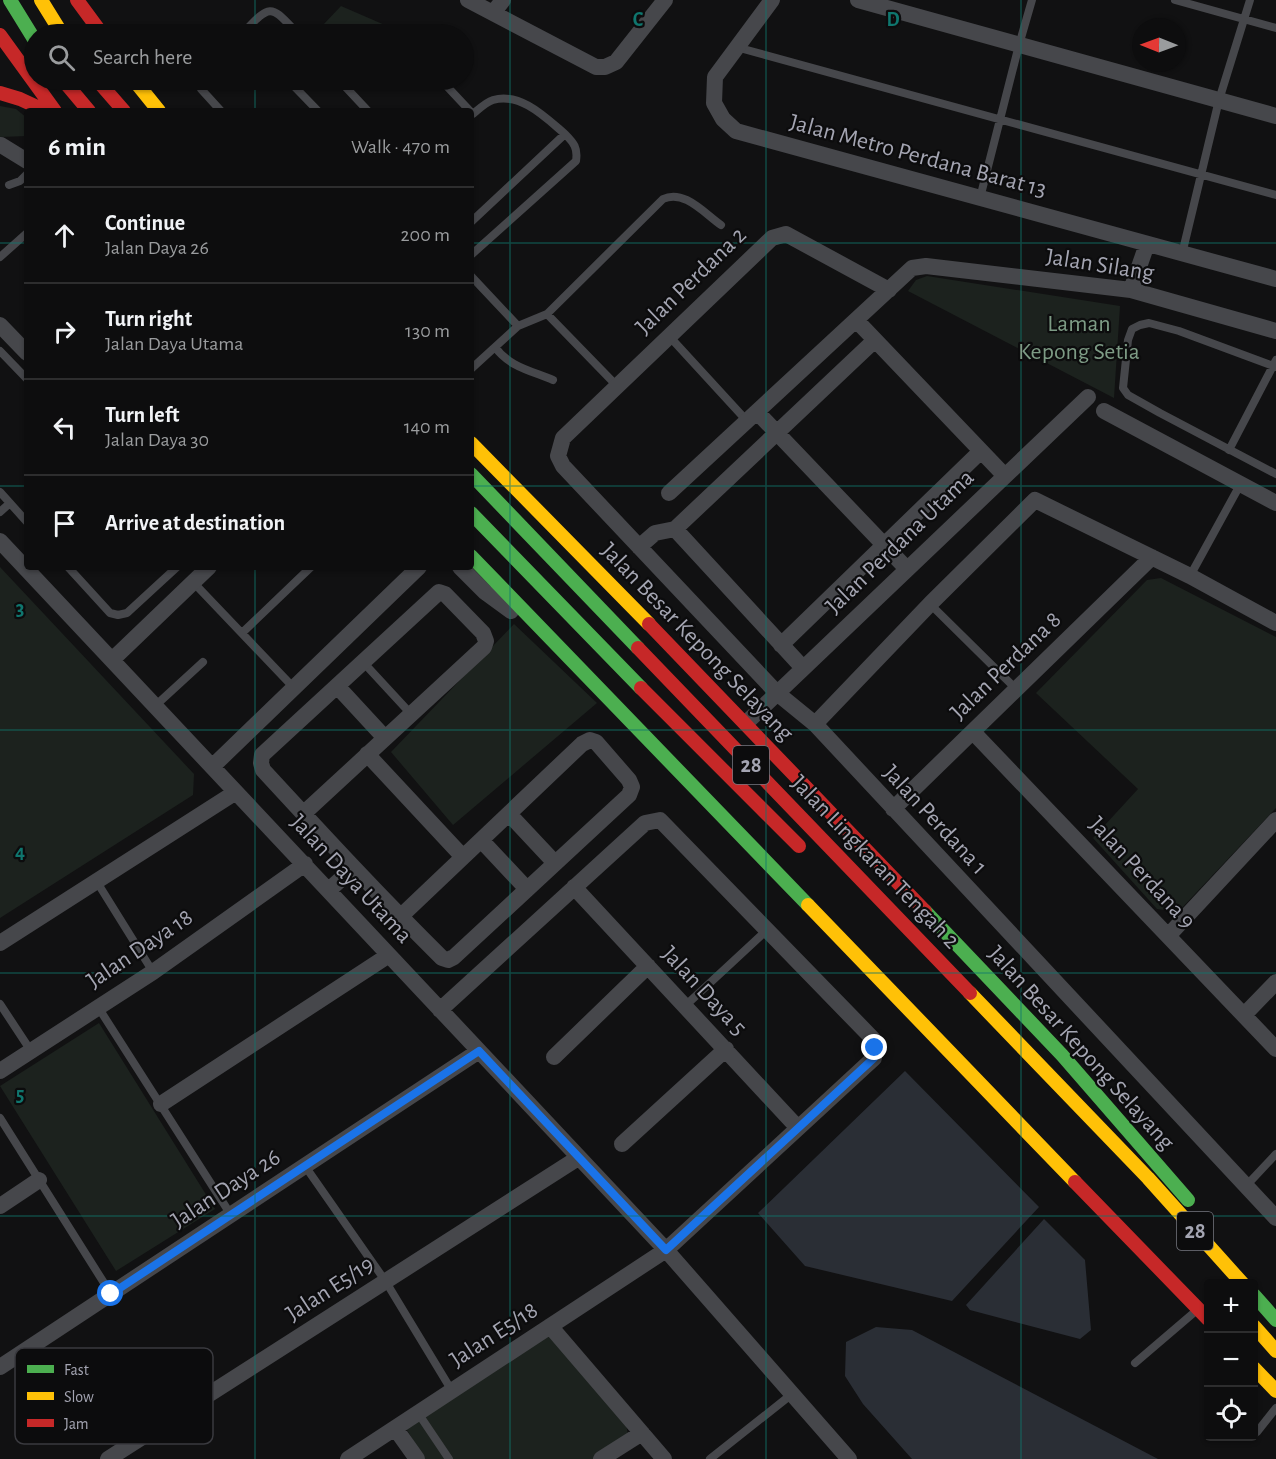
<!DOCTYPE html>
<html lang="en">
<head>
<meta charset="utf-8">
<style>
	:root { --surface:#0d0d0e; --page:#161617; --text:#f1f3f6; --muted:#9a9c9e; --line:#2d2d2e }
	body { margin:0; font-family:"Alegreya Sans",sans-serif; background:var(--page); color:var(--text) }
	.controls { position:absolute; right:18px; bottom:18px; display:grid; overflow:hidden; border-radius:6px; box-shadow:0 2px 4px #0004 }
	.controls button { width:54px; height:54px; display:grid; place-items:center; padding:0; border:0; border-bottom:2px solid var(--line); background:var(--surface); color:var(--text); font:30px sans-serif }
	.compass { position:absolute; left:1132px; top:18px; width:54px; height:54px; border-radius:50%; background:var(--surface); box-shadow:0 2px 4px #0004; rotate:271deg }
	.stop { position:absolute; width:18px; height:18px; margin:-14px; border:4px solid #1a73e8; border-radius:50%; background:#fff }
	.stop.end { background:#1a73e8; border-color:#fff; box-shadow:0 2px 6px #0008 }
	.list { margin:0; padding:0; list-style:none }
	h2 { display:flex; justify-content:space-between; align-items:center; height:78px; margin:0; padding:0 24px; font-size:26px }
	h2 small { font-size:20px; font-weight:400; color:var(--muted) }
	.list li { display:grid; grid-template-columns:39px 1fr auto; gap:18px; align-items:center; box-sizing:border-box; height:96px; padding:0 24px; border-top:2px solid var(--line) }
	.list b { display:block; font-size:22px; white-space:nowrap }
	.list p { margin:0; font-size:20px; white-space:nowrap; color:var(--muted) }
	.list em { font-size:20px; font-style:normal; color:var(--muted) }
	.icon { flex:none; width:33px; height:33px; fill:none; stroke:currentColor; stroke-width:2; stroke-linecap:round; stroke-linejoin:round }
	.map { position:relative; flex:none; width:1276px; height:1459px; overflow:hidden }
	.search { position:absolute; background:var(--surface); box-shadow:0 2px 4px #0004; left:24px; top:24px; width:450px; height:66px; display:flex; align-items:center; gap:15px; box-sizing:border-box; padding:0 21px; border-radius:33px; color:var(--muted); font-size:22px }
	.panel { position:absolute; background:var(--surface); box-shadow:0 2px 4px #0004; left:24px; top:108px; width:450px; height:462px; border-radius:6px }
	.map>svg:first-child { display:block }
	.green { fill:#1c221e }
	.water { fill:#2a2e35 }
	.lines { fill:none; stroke-linecap:round; stroke-linejoin:round }
	.lane { stroke:#46474b; stroke-width:8 }
	.street { stroke:#46474b; stroke-width:16 }
	.fast { stroke:#4caf50; stroke-width:14 }
	.slow { stroke:#ffc107; stroke-width:14 }
	.jam { stroke:#c62828; stroke-width:14 }
	.fast-bridge { stroke:#4caf50; stroke-width:14 }
	.slow-bridge { stroke:#ffc107; stroke-width:14 }
	.route { stroke:#1a73e8; stroke-width:8 }
	.grid { fill:none; stroke:#0f766e; stroke-width:1.5; stroke-opacity:0.55 }
	.labels { text-anchor:middle; dominant-baseline:central; stroke-width:4.5; stroke-linejoin:round; paint-order:stroke }
	.shield { fill:#0c0c0d; stroke:#767780; stroke-width:1.5 }
	.shield-label { font-size:22px; font-weight:bold; fill:#a4a5b2 }
	.street-label { font-size:24px; fill:#a4a5b2; stroke:#0c0c0d }
	.park-label { font-size:24px; fill:#7d9b85; stroke:#0c0c0d }
	.key { fill:#0c0c0d; stroke:#3a3a3f; stroke-width:1.5 }
	.key-label { font-size:16px; fill:#a4a5b2 }
	.grid-label { font-size:20px; text-anchor:middle; font-weight:bold; fill:#0f766e; stroke:#0c0c0d; stroke-width:4.5; stroke-linejoin:round; paint-order:stroke }
</style>
</head>
<body>
<div class="map">
<svg width="1276" height="1459" viewBox="0 0 1276 1459">
	<rect width="100%" height="100%" fill="#111112"/>
	<path class="green" d="M341 6 394 29 385 34H333L323 25Z
		M0 106 16 109 27 118V136L0 137Z
		M927 276 1120 306 1114 398 908 291 916 280Z
		M0 567 194 774 193 795 0 918Z
		M1161 578 1276 637V808L1178 912 1157 909 1093 838 1138 789 1036 693 1147 580Z
		M514 624 597 703 453 825 391 752Z
		M99 1023 215 1209 116 1271 0 1086Z
		M550 1326 624 1412 629 1441 598 1459H424L403 1423Z"/>
	<path class="water" d="M905 1071 1039 1207 952 1301 805 1266 758 1213Z
		M1044 1219 1085 1260 1091 1330 1080 1339 970 1310 966 1305Z
		M876 1327 912 1330 1158 1459H912L863 1404 845 1376 846 1342Z"/>
	<g class="lines">
		<path class="lane" d="M1175 0 1276 28
			M244 32C272 2 271 6 298 34
			M736 47 1276 195
			M202 80 201 89 221 111
			M288 80 318 111
			M339 80 368 111
			M441 80 470 111
			M471 112 473 114C479 109 486 102 493 100 521 92 546 118 565 134
			M9 185 20 181 27 174
			M980 198 1019 45 1032 0
			M471 222 565 134C574 143 578 148 576 161L471 255
			M1182 254 1219 100 1250 0
			M0 257 27 233
			M471 276 518 326
			M547 314 617 386
			M669 336 747 421
			M495 347C509 367 532 371 553 380
			M0 351 27 379
			M1276 367 1179 331 1149 323 1140 325 1132 329 1128 340 1123 388 1128 395 1160 413 1276 474
			M471 369 518 326 547 314 663 199C684 189 704 213 721 225
			M1229 450 1276 360
			M0 492 27 522
			M0 512 10 503
			M68 567 110 613 118 615 127 613 177 567
			M1190 576 1240 485
			M193 582 294 688
			M930 604 1016 689
			M242 633 311 567
			M363 662 411 714
			M155 706 203 662
			M97 882 153 972
			M0 1004 31 1051
			M685 1006 767 930
			M98 1007 231 1215
			M0 1118 111 1294
			M305 1166 386 1282 452 1391
			M1246 1186 1276 1154
			M1135 1363 1197 1310
			M418 1413 449 1459
			M1254 1434 1257 1432 1276 1408
			M710 1459 792 1394"/>
		<path class="street" d="M468 0 596 67H605L616 62 665 0
			M772 0 715 77 714 103 723 119 736 131 1276 279
			M858 0 1276 116
			M493 13 503 0
			M1 145 27 161
			M889 290 786 234 772 238 563 438 558 456 563 466 777 693 815 724 1276 1218
			M1131 290 1147 244
			M856 320 1005 476
			M0 325 27 353
			M1104 411 1276 503
			M757 412 907 569
			M669 493 912 268 926 266 1131 290 1276 331
			M675 529 803 668
			M0 541 666 1250 849 1459
			M639 547 655 533 675 529 875 340
			M460 567 485 592 511 611
			M781 645 981 451
			M112 660 209 567
			M337 686 385 738
			M746 723 1088 397
			M815 724 930 604 1035 500 1190 576 1276 623
			M973 732 1276 1049
			M367 754 463 857
			M213 766 419 567
			M893 809 1152 557
			M303 814 484 647 486 641 483 633 445 594 439 592 262 755 261 763 263 770C322 834 380 897 442 958L448 960 454 957 629 795 632 787 629 780 596 742 590 740 582 744 400 917
			M509 814 555 863
			M481 840 526 888
			M574 887 798 1128
			M329 890 353 868
			M1168 936 1276 820
			M0 943 236 792
			M1244 1015 1276 982
			M554 1057 648 966
			M0 1071 153 972 305 864
			M161 1104 389 955
			M622 1144 726 1049
			M0 1206 39 1180
			M550 1326 664 1459
			M0 1367 479 1051
			M395 1428 417 1459
			M108 1459 578 1158
			M348 1459 666 1250 874 1058 875 1048 873 1039 660 820 645 823 440 1010
			M601 1459 642 1433"/>
		<path class="fast" d="M471 474 638 648
			M471 513 641 688
			M471 556 808 905
			M925 911 1062 1055 1188 1200
			M1254 1295 1276 1320"/>
		<path class="slow" d="M134 80 159 111
			M471 443 649 624
			M808 905 1075 1182
			M970 993 1148 1178 1243 1284
			M1254 1326 1276 1351
			M1254 1368 1276 1391"/>
		<path class="jam" d="M77 0 102 34
			M0 35 55 111
			M63 80 89 111
			M97 80 124 111
			M0 93 20 99 46 111
			M649 624 925 911
			M638 648 970 993
			M641 688 799 846
			M1075 1182 1208 1319"/>
		<path class="fast-bridge" d="M10 0 34 39"/>
		<path class="slow-bridge" d="M41 0 62 34"/>
	</g>
	<g class="lines">
		<path class="route" d="M111 1294 479 1051 666 1250 874 1058 875 1048"/>
	</g>
	<path class="grid" d="M255 0V34M510 0V1459M766 0V1459M1021 0V1459M255 80V111M0 243H27M471 243H1276M0 486H27M471 486H1276M255 567V1459M0 730H1276M0 973H1276M0 1216H1276"/>
	<g class="labels">
		<g class="shield">
			<rect x="733" y="746" width="36" height="38" rx="4.5"/>
			<rect x="1177" y="1212" width="36" height="38" rx="4.5"/>
		</g>
		<g class="shield-label">
			<text x="751" y="765">28</text>
			<text x="1195" y="1231">28</text>
		</g>
		<g class="street-label">
			<text transform="translate(918 156) rotate(15)">Jalan Metro Perdana Barat 13</text>
			<text transform="translate(1100 265) rotate(9)">Jalan Silang</text>
			<text transform="translate(691 281) rotate(-44)">Jalan Perdana 2</text>
			<text transform="translate(900 542) rotate(-44)">Jalan Perdana Utama</text>
			<text transform="translate(697 642) rotate(46)">Jalan Besar Kepong Selayang</text>
			<text transform="translate(1006 666) rotate(-44)">Jalan Perdana 8</text>
			<text transform="translate(935 820) rotate(47)">Jalan Perdana 1</text>
			<text transform="translate(875 862) rotate(46)">Jalan Lingkaran Tengah 2</text>
			<text transform="translate(1142 873) rotate(47)">Jalan Perdana 9</text>
			<text transform="translate(351 879) rotate(47)">Jalan Daya Utama</text>
			<text transform="translate(140 949) rotate(-34)">Jalan Daya 18</text>
			<text transform="translate(704 991) rotate(47)">Jalan Daya 5</text>
			<text transform="translate(1081 1048) rotate(48)">Jalan Besar Kepong Selayang</text>
			<text transform="translate(226 1189) rotate(-33)">Jalan Daya 26</text>
			<text transform="translate(330 1289) rotate(-33)">Jalan E5/19</text>
			<text transform="translate(494 1335) rotate(-33)">Jalan E5/18</text>
		</g>
		<g class="park-label">
			<text x="1079" y="324">Laman<tspan x="1079" dy="28">Kepong Setia</tspan></text>
		</g>
	</g>
	<rect x="15" y="1348" width="198" height="96" rx="9" class="key"/>
	<rect x="27" y="1365" width="27" height="8" fill="#4caf50"/>
	<rect x="27" y="1392" width="27" height="8" fill="#ffc107"/>
	<rect x="27" y="1419" width="27" height="8" fill="#c62828"/>
	<g class="key-label">
		<text x="64" y="1375">Fast</text>
		<text x="64" y="1402">Slow</text>
		<text x="64" y="1429">Jam</text>
	</g>
	<g class="grid-label">
		<text x="638" y="26">C</text>
		<text x="893" y="26">D</text>
		<text x="20" y="615">3</text>
		<text x="20" y="858">4</text>
		<text x="20" y="1101">5</text>
	</g>
</svg>
<div class="controls">
<button>+</button>
<button>−</button>
<button><svg class="icon" aria-label="locate" viewBox="0 0 24 24"><circle cx="12" cy="12" r="6"/><path d="M12 2v4M12 18v4M2 12h4M18 12h4"/></svg></button>
</div>
<svg class="compass" viewBox="-18 -18 36 36"><path d="M0-13l5 13h-10z" fill="#e53935"/><path d="M0 13l5-13h-10z" fill="#9a9c9e"/></svg>
<div class="stop" style="left:111px;top:1294px"></div>
<div class="stop end" style="left:875px;top:1048px"></div>
<div class="search"><svg class="icon" aria-label="search" viewBox="0 0 24 24"><circle cx="10" cy="10" r="6"/><path d="M15 15l6 6"/></svg>Search here</div>
<section class="panel">
<h2>6 min<small>Walk · 470 m</small></h2>
<ul class="list">
<li><svg class="icon" aria-label="ahead" viewBox="0 0 24 24"><path d="M12 20V5M6 11l6-6 6 6"/></svg><div><b>Continue</b><p>Jalan Daya 26</p></div><em>200 m</em></li>
<li><svg class="icon" aria-label="right" viewBox="0 0 24 24"><path d="M7 20v-9h11M14 6l5 5-5 5"/></svg><div><b>Turn right</b><p>Jalan Daya Utama</p></div><em>130 m</em></li>
<li><svg class="icon" aria-label="left" viewBox="0 0 24 24"><path d="M17 20v-9H6M10 6l-5 5 5 5"/></svg><div><b>Turn left</b><p>Jalan Daya 30</p></div><em>140 m</em></li>
<li><svg class="icon" aria-label="arrive" viewBox="0 0 24 24"><path d="M6 21V4h12l-3 4 3 4H6"/></svg><div><b>Arrive at destination</b></div></li>
</ul>
</section>
</div>
</body>
</html>
